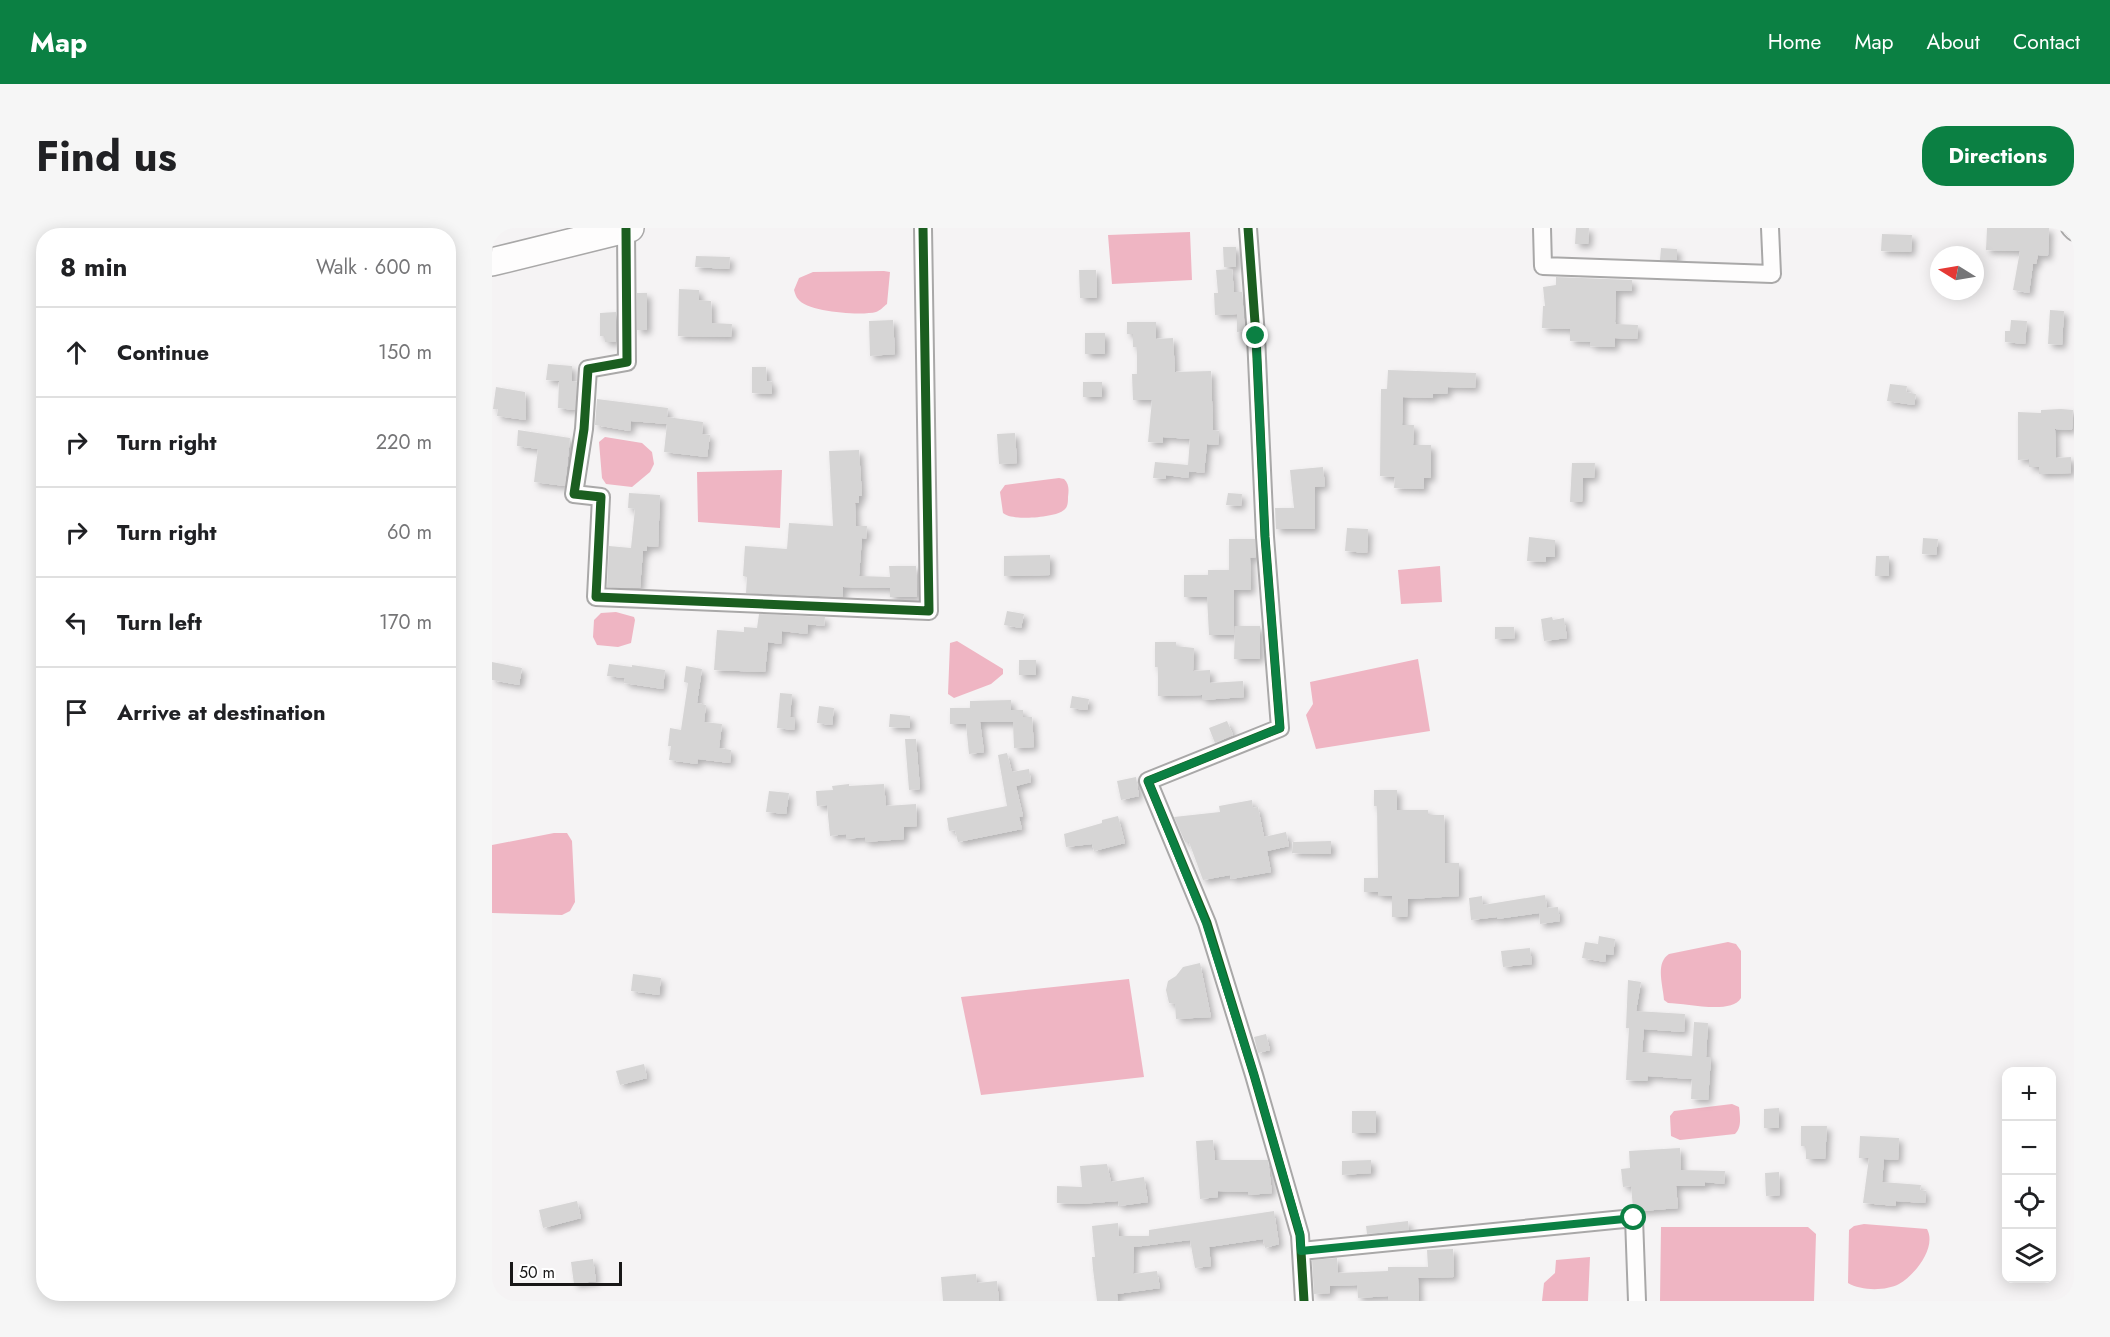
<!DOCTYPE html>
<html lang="en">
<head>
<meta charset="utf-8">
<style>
	:root { --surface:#fff; --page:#f6f6f6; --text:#202124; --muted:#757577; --line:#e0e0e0; --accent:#0b8043 }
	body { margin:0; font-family:Jost,sans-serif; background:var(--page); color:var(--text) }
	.controls { position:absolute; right:18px; bottom:18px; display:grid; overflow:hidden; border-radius:12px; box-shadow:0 3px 15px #0003 }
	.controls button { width:54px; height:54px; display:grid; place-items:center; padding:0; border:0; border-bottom:2px solid var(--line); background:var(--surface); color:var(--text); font:30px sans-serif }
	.compass { position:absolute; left:1438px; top:18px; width:54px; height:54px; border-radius:50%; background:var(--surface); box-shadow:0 3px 15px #0003; rotate:281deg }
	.scale { position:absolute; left:18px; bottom:15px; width:112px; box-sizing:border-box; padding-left:6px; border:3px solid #181717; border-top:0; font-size:16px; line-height:21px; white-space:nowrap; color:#181717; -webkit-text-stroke:4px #fff; paint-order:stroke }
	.stop { position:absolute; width:18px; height:18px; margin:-14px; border:4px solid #0b8043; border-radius:50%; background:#fff }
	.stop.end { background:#0b8043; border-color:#fff; box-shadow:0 2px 6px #0008 }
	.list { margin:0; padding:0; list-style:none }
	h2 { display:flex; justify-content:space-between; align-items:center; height:78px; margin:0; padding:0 24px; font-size:26px }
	h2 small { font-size:20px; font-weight:400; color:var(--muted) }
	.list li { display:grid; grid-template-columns:39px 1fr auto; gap:18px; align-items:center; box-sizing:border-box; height:90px; padding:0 24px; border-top:2px solid var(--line) }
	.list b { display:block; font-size:22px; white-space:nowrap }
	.list em { font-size:20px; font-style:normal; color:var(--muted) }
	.icon { flex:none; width:33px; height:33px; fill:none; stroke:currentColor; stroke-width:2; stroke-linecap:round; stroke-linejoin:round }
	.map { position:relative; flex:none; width:1582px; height:1073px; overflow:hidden; border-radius:24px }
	header { display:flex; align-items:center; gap:36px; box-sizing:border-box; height:84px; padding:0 30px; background:var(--accent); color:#fff }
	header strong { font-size:28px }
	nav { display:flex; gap:33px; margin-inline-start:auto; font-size:21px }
	.intro { display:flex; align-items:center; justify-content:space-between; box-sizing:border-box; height:144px; padding:0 36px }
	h1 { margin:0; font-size:42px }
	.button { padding:15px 27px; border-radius:24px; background:var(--accent); color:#fff; font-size:21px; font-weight:700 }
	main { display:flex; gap:36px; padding:0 36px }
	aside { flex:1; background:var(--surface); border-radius:24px; box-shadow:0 3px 15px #0003 }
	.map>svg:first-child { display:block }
	.water { fill:#efb5c3 }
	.building { fill:#d6d5d5; filter:url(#shadow) }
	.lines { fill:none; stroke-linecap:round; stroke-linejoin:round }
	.minor-casing { stroke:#a9a8a8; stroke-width:20 }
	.trunk-casing { stroke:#a9a8a8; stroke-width:30 }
	.minor { stroke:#fefdfd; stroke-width:16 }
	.trunk { stroke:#fefdfd; stroke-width:27 }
	.cycleway-casing { stroke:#fff; stroke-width:13 }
	.cycleway { stroke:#1b5e20; stroke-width:9 }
	.route { stroke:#0b8043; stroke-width:8 }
</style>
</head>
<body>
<header>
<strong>Map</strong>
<nav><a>Home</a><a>Map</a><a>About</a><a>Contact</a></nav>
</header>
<div class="intro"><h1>Find us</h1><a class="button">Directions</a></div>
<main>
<aside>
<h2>8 min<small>Walk · 600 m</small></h2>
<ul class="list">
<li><svg class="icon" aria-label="ahead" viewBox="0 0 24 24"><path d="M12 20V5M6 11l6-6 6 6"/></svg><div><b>Continue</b></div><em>150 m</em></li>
<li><svg class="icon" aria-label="right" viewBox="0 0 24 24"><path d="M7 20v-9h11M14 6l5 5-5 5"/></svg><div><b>Turn right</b></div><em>220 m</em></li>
<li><svg class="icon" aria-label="right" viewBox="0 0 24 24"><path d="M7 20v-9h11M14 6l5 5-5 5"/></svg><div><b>Turn right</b></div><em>60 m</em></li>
<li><svg class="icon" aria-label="left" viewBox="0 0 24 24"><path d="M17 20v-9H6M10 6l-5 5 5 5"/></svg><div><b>Turn left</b></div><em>170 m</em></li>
<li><svg class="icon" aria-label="arrive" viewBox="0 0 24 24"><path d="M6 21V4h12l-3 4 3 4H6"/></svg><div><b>Arrive at destination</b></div></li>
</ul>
</aside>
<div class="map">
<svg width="1582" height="1073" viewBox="0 0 1582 1073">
	<defs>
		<filter id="shadow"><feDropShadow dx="4" dy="4" stdDeviation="3" flood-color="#0004"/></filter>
	</defs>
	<rect width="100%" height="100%" fill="#f5f3f4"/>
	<path class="water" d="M698 4 700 52 620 56 616 7Z
		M392 43 398 44 395 76C391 79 389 82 384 84 369 88 315 84 306 71 304 69 303 65 302 62L307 50 321 44Z
		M113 209 150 215 160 224 162 236 158 244 140 259 114 256 110 250 107 214Z
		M290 242 288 300 206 294 205 244Z
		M567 250 572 251C577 256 577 261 576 269 576 274 576 279 572 282 563 290 519 293 511 285L508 264 513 257Z
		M948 338 950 374 909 376 906 342Z
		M124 384 142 389 143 392 139 415 126 419 105 417 101 409 102 392 109 385Z
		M465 413 511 441V446L499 456 462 470 456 466 458 415Z
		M926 431 938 503 824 521 814 487 821 476 818 454Z
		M62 605H75L80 613 83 674 78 683 70 687 0 685V617Z
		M1236 714 1244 716 1249 723V770C1239 787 1194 775 1176 775L1172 772C1171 757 1163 735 1177 726Z
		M637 751 652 849 489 867 469 769Z
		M1240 876 1247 879C1248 888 1250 900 1243 906L1188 912 1179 908 1178 888 1182 883Z
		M1372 996 1435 1001C1445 1019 1423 1047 1407 1056 1394 1063 1369 1063 1356 1055L1357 1002 1362 998Z
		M1169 999H1316L1324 1006 1322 1073H1168Z
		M1098 1029 1096 1073H1050L1052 1055 1063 1045 1064 1032Z"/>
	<path class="building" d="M1084 0H1097L1096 16H1083Z
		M1495 0H1557L1556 28 1546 27 1544 36H1541L1537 65 1521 62 1528 23 1494 22Z
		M1390 6 1420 7 1419 24 1389 23Z
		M731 19H744V39H732Z
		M1169 20 1185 21V32H1168Z
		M204 28 238 29 237 41 203 39Z
		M740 41 742 64H750L753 103 745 104V86L723 87 722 65H726L724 42Z
		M587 42H604L605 70H588Z
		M1064 49 1140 52V63H1124L1123 94 1124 96 1146 97 1145 111 1123 110V119L1098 118 1099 114 1078 113V101L1050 100 1051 78H1053L1051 59 1064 57Z
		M187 61 207 62V72L219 73 220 95 240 96 239 109 186 108Z
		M145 65H155V102H145Z
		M1558 82 1572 83 1570 117 1556 116Z
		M124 84V114H113V108H108V85Z
		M401 92 403 126 378 128 377 93Z
		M1519 92 1535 93 1533 116 1513 114V103H1518Z
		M635 94H664V111L681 110 683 144 719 143 721 202 727 203 726 217 715 216 712 245 697 243 696 250 674 247V251L661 250 663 234 696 237 698 211 671 209V215L656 214 660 172H641L640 146H645V119H641V106H635Z
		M593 105H613V126H593Z
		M56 136 80 138V153L85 154 83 182 66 180 67 153 54 152Z
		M260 139H274L275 153 280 154V166L260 165Z
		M896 142 984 145 983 160 956 159 955 166H941V170L911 169 910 197H922L921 217H939V250H932V261L902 260 903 249 888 248 889 161H895Z
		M591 154H610V169H591Z
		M1398 156 1415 158 1414 164 1424 166 1422 177 1395 173Z
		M4 159 33 164 34 192 5 188 6 181H1Z
		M105 171 176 180 175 189 211 194 210 206 218 207 215 229 172 224 175 196 139 193 138 203 103 197Z
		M1569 181 1581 182 1580 202 1563 201 1564 230 1579 229V245L1547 246V239H1537V231L1526 232V184L1549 185V182Z
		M26 202 78 210 73 258 42 254 46 221 25 218Z
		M523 205 525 235 507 236 505 206Z
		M367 222 370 268H367V275H363L364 298H375L374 311 370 310 367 348 398 349 397 338H424L425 369H398V360L351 359V369L254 365 255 349 251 348 253 318 295 321 297 295 341 298 337 223Z
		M1080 235H1103L1102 250H1091L1090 274H1078Z
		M831 239 833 258 823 259V301H784L783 280H802L798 242Z
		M137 265 168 267 166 319 155 318V323H151L148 360 115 359 117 318 139 320 143 281 136 280Z
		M736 265 750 266 749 278 734 277Z
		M855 300 876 301 875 325 853 323Z
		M1037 309 1063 312V329H1054V334L1035 333Z
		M1431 310 1446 311 1444 327 1430 326Z
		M737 311H763L764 329 758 330 759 362H742V407H717L715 369H692V347H716V342H737Z
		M558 327V347L512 348V328Z
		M1384 328H1397V348H1383Z
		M515 383 532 386 529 400 512 397Z
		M267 386 333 389 332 398 316 396 315 406 290 403 289 416 276 414 273 444 222 442 225 402 252 404V399L265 400Z
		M1060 389 1061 392 1072 390 1075 410 1052 413 1049 391Z
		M743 398H768V431H742Z
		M1003 399H1022L1023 410 1003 411Z
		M663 414H684V418L702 420 701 443 718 442V455L751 453 752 469 710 472V467L666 468V439H663Z
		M527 432H544V447H527Z
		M0 434 30 440 27 457 0 452Z
		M117 436 140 439V437L173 442 171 461 132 455 133 450 115 448Z
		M194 438 210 441 205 475 214 477 212 494 230 496 227 520 239 522 238 535 206 531 205 536 177 532 179 518H176L178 500 189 502 196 455 192 454Z
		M288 465 300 466 298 489H303L302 502 285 500Z
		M580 468 597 471 595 482 578 480Z
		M519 472V482H531V489H540L542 519 522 520 521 494H488L492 524 477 526 474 496H458V480H478V473Z
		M327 478 342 480 340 497 325 495Z
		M398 486 418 488V500L397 499Z
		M735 493 741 507 723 515 717 500Z
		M413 511H424L428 561 417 562Z
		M515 525 520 544 537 541 539 554 524 558 531 588 527 589 530 601 466 614 463 602 457 603 455 590 515 578 506 527Z
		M644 549 647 568 629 572 625 553Z
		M357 556V558L392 556 394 578 424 576 425 598 412 599V611L373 614V609L354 611V606L338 608 335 577 325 578 324 563 341 562 340 558Z
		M882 562H905V582H936V587H952L953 635H967V668L916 671 915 689H900V668H886V664H872V650H886L885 578H882Z
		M277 563 297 565 294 586 274 584Z
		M760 572 761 580 766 579 772 609 794 604 797 618 775 623 779 644 739 651 738 647 711 652 697 614H693L682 589 728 584 727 578Z
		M626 588 633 615 602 623 600 616 574 619 572 606 610 595V592Z
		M839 613V626L800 625 801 614Z
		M1053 667 1055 680 1066 679 1068 693 1048 696 1047 685 1005 691V689L979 692 977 670 990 668 991 677Z
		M1107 708 1123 711 1121 727 1114 726 1113 734 1090 730 1093 714 1106 716Z
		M1038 720 1040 736 1011 739 1009 723Z
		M708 735 719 789 684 791 683 776 677 775 674 762 676 753 684 748 691 739Z
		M141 746 169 750 167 767 139 763Z
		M1136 752 1149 754 1144 783 1193 786 1192 804 1152 801 1150 824 1200 828 1202 794 1216 795 1214 829H1219L1216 872 1199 871 1200 851 1156 848 1155 853 1134 852 1137 800H1134Z
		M774 806 778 822 766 825 762 809Z
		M152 836 155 850 128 857 124 843Z
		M1287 880V900H1272V881Z
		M860 883H884V905H860Z
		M1309 898H1335L1333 931H1314V918H1309Z
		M1368 908 1407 910 1406 932 1392 931 1390 954 1429 957 1428 962 1434 963 1433 975 1404 973V978L1371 975 1377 930H1367Z
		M721 912 723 932H776L780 965 756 967V964L726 963V969L708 971 704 913Z
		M1188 920 1189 942 1233 943 1232 956 1213 954V958H1184L1186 980 1150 983 1141 980 1139 958 1131 959 1129 941 1138 940 1137 923Z
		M879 932V945L850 947V933Z
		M615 936 619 954 652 949 656 974 627 978 626 973 588 976 565 975V958L590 959 588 938Z
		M1287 944 1288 967 1274 968 1273 945Z
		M85 973 89 990 51 1000 47 982Z
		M782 983 787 1016 773 1020 771 1011 717 1019 719 1038 703 1040 698 1012 642 1019 641 1046 665 1043 668 1060 625 1066 626 1073H605L601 1041 600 1029H603L600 998 626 995 627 1008H657V1002Z
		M916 993 917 1002 875 1006 874 998Z
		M961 1021 962 1049 926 1050 927 1073H896V1068L866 1070 865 1057 838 1058V1065L822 1066 820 1032 845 1030 846 1045 896 1043V1039H936L935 1022Z
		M101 1031 104 1053 82 1056 79 1034Z
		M484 1046 485 1055 505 1053 507 1073H451L449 1049Z"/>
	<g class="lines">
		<g class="minor-casing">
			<path id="minor" d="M756 0 764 108 773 309 788 500 656 553 715 695 762 847 808 1007 812 1073
				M1050 0 1051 38 1280 46 1278 0
				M1578 0 1582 4
				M134 1 135 134 96 141 92 201 82 266 109 269 104 369 437 383 431 0
				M809 1023 1142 990 1145 1073"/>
		</g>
		<g class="trunk-casing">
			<path id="trunk" d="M0 34 138 0"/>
		</g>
		<use href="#minor" class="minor"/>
		<use href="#trunk" class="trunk"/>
		<g class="cycleway-casing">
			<path id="cycleway" d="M756 0 764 108 773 309 788 500 656 553 715 695 762 847 808 1007 812 1073
				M134 1 135 134 96 141 92 201 82 266 109 269 104 369 437 383 431 0"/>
		</g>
		<use href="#cycleway" class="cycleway"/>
	</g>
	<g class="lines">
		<path class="route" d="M764 108 773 309 788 500 656 553 714 695 762 847 808 1006 809 1023 1142 990"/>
	</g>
</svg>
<div class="controls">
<button>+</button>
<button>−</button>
<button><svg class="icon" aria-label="locate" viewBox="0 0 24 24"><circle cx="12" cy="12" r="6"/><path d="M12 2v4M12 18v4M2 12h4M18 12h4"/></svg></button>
<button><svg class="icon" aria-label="layers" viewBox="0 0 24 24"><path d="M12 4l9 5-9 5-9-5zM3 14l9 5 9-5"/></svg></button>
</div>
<svg class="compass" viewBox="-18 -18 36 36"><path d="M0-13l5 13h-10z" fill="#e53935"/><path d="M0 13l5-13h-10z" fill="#757577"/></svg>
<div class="scale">50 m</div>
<div class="stop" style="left:1142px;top:990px"></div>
<div class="stop end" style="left:764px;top:108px"></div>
</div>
</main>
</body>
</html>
